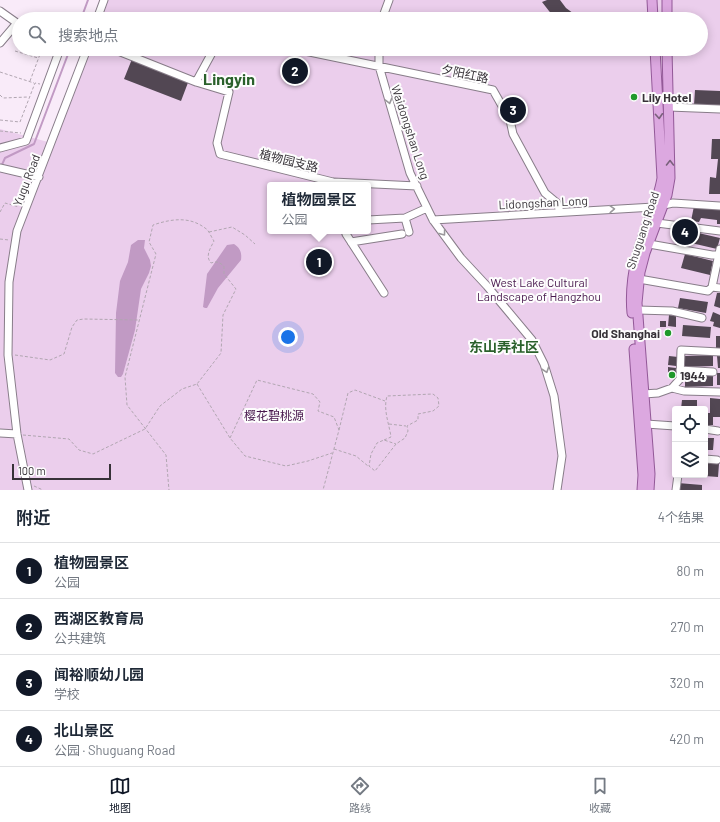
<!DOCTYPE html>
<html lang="zh">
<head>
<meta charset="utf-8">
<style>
	:root { --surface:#fff; --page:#f6f6f7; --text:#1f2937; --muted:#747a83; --line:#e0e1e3; --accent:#111827 }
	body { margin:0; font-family:Barlow,"Noto Sans SC",sans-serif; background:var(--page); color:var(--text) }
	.controls { position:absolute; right:12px; bottom:12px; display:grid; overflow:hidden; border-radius:4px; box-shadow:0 2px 10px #0003 }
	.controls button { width:36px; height:36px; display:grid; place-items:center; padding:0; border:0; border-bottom:1px solid var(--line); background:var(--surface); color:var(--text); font:20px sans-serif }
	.scale { position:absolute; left:12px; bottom:10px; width:99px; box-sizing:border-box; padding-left:4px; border:2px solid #373238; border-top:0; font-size:11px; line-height:14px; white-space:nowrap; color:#373238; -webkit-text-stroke:3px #fdfdfd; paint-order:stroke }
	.you { position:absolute; left:288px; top:337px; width:14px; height:14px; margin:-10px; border:3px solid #fff; border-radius:50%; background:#1a73e8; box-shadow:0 0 0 6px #1a73e833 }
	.badge { display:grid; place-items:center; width:26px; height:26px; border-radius:50%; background:var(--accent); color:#fff; font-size:13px; font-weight:700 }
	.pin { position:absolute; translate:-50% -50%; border:2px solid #fff; box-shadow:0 1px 4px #0006 }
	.popup { position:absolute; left:267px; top:182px; width:104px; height:52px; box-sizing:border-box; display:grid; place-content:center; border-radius:4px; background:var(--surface); filter:drop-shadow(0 1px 3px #0005); font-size:13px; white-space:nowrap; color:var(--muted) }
	.popup b { font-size:15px; color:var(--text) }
	.popup::after { content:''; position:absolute; left:50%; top:100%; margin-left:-8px; border:8px solid transparent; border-top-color:var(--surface) }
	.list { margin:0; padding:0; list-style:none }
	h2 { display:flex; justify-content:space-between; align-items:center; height:52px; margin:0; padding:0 16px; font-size:17px }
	h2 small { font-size:13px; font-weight:400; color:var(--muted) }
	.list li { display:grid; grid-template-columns:26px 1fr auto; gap:12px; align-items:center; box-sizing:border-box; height:56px; padding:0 16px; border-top:1px solid var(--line) }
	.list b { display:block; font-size:15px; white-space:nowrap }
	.list p { margin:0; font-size:13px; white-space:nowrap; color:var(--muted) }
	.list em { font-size:13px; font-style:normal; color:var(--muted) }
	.icon { flex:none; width:22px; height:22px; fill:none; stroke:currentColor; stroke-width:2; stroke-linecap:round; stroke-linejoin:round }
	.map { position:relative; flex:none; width:720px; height:490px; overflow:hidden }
	.search { position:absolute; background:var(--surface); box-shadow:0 2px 10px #0003; left:12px; right:12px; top:12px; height:44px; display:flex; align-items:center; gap:10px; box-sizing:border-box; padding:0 14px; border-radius:22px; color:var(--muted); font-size:15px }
	.sheet { height:276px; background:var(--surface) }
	nav { display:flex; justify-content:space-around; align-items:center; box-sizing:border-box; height:56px; border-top:1px solid var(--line); background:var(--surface); font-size:11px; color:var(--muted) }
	nav a { display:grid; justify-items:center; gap:2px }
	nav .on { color:var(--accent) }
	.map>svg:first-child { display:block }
	.green { fill:#ebceec; fill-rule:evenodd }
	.water { fill:#c19ac4 }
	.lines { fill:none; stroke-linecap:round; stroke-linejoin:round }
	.stream { stroke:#c19ac4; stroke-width:2 }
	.building { fill:#524753 }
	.minor-casing { stroke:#887d89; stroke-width:9 }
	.major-casing { stroke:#935998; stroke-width:11 }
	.path { stroke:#b1a6b1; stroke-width:1; stroke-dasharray:3 2; stroke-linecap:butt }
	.minor { stroke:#fff; stroke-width:7 }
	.major { stroke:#dca8e0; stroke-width:9 }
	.oneway { stroke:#9b989c }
	.oneway2 { stroke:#79617b }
	.poi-dot { fill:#20992b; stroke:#fdfdfd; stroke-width:1.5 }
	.labels { text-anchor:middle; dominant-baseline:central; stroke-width:4; stroke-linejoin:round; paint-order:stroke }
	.street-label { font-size:12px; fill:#373238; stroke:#fdfdfd }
	.poi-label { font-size:12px; font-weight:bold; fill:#373238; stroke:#fdfdfd; text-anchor:start }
	.park-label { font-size:12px; fill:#48184d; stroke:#fdfdfd }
	.quarter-label { font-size:14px; font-weight:bold; fill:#2a602b; stroke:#fdfdfd }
	.district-label { font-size:16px; font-weight:bold; fill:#2a602b; stroke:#fdfdfd }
</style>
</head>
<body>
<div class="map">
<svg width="720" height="490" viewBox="0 0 720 490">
	<rect width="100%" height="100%" fill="#f9ebf9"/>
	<path class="green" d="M104 0H720V490H0V129L48 142 85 49H701V19H97ZM270 185H368V231H270ZM675 409H705V475H675Z"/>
	<path class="water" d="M138 240H145L144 248 150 260 151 266 149 273 141 289 135 330 123 374 121 377H118L115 373 116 313 120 281 128 262 131 245Z
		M234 244C240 248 242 252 241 260L218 288 207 308H205L203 307 207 274 227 245Z"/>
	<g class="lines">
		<path class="stream" d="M81 19 88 0
			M1 167 5 158 34 144 70 49"/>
	</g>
	<path class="building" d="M547 0H560L566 8 581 19H556L549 11 542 2Z
		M132 59 189 80 181 101 124 79Z
		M695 90 720 91V107L694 105Z
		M712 139H720V194H709L710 177 716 178 718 159H711Z
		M694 206 720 209V224H717V220L701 218 699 222 691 221Z
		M690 231 720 238 717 249 687 242Z
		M685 254 713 261 710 275 681 268Z
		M717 293H720V308L714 306Z
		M680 298 708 302 706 313 678 308Z
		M713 312 720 315V328L713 326 714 322 710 321Z
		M669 315 676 316V327L668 326Z
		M660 321H666V327H660Z
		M683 325 711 327 710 338 682 336Z
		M716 336H720V348H716Z
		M713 355V366L685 367 684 356Z
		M669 356 678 357 676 366 668 365Z
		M717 356H720V368H718Z
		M668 367 676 368V377H668Z
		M717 373H720V385H717Z
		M685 375H713V386L685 387Z
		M710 398 720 399V417H713V425H705V413H710Z
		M682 400H697V407L705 408V409H681Z
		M705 438H714L713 450H705Z
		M705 463 719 464 718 477 705 476Z
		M678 483 702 485V490H677Z"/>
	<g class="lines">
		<g class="minor-casing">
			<path id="minor" d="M0 11 17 23
				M97 19 104 0
				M382 19 389 0
				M0 43 17 23 19 24
				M113 49 196 82 229 92 217 143 220 154 333 182 417 186
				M295 49 493 90 510 120 513 134 545 193 557 203 560 212
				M379 49V66L410 173 433 220 461 258 487 286 532 340 544 364 554 396 562 456 557 490
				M196 82 214 49
				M669 107 720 109
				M0 148 26 141 60 49
				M0 168 39 177
				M405 218 409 232
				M368 220 405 218 427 208
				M433 220 654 207 673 203 720 206
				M657 223 720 231
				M345 231 346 234 384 293
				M351 242 402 234
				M649 244 712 255H720
				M639 279 708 291 712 287 720 288
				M712 287 720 249
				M638 310 672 311 702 318
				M680 370 713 372
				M672 388 680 379 681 350 720 352
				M644 394 658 393 672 388 684 391 720 392
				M646 424 675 426
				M705 429 718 431
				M0 433 17 434
				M705 459 717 460
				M28 490 17 434 8 355 9 282 17 231 87 49
				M676 490 678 475"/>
		</g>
		<g class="major-casing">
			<path id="major" d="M652 0 653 19
				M667 0V19
				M632 313C630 292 633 271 638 251 645 226 658 204 662 178L655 49
				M634 349 643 475 642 490
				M649 490 650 474 637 303 640 272 645 253 667 195 670 178 667 49"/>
		</g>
		<path class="path" d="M15 51 38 58
			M0 72 34 83
			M30 81 42 49
			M0 95 3 98 28 97
			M0 120 20 122 35 83 40 84
			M0 131 21 133
			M0 212 5 203 19 207
			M209 232 232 227 245 235 255 244
			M0 239 9 240
			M15 355 50 360 64 354 72 327 77 320 84 319 138 320
			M197 384 230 438 245 456 286 466 308 461 332 453
			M389 424 406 426
			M339 430 348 393 355 390 385 401
			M23 435 69 439 79 450 93 454 145 429 160 406 182 389 197 384 221 353 223 315 236 289 224 274V266C219 262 217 261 211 263 205 256 210 249 214 241 211 237 209 230 205 228 189 216 171 219 153 225L149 242 156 254 125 377 127 405 166 455 169 490
			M230 438 257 380 313 394 320 402 318 411 334 417 339 430 323 490
			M384 440 391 437C389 423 383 410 387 396L433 394 438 398 439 406 433 411 418 414V420L407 426 408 431 405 438 396 444 375 471 369 466 371 454 377 443 384 440 396 444
			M334 449 356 456 368 466
			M34 486 43 490"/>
		<use href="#minor" class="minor"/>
		<use href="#major" class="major"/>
	</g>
	<defs><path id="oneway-chevron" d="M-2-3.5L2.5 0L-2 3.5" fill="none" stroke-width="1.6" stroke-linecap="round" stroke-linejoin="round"/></defs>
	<g class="oneway">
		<use href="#oneway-chevron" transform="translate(389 101) rotate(75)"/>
		<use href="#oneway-chevron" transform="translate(612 209) rotate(-3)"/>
		<use href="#oneway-chevron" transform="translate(443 233) rotate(54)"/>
		<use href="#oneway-chevron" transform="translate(546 370) rotate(71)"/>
	</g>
	<g class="oneway2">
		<use href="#oneway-chevron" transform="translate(659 116) rotate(86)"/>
		<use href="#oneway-chevron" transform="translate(670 163) rotate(-90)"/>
	</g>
	<g class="poi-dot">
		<circle cx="634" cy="97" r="4"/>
		<circle cx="668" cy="333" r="4"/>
		<circle cx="672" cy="375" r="4"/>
	</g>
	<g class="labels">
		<g class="street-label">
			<text transform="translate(465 73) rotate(12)">夕阳红路</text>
			<text transform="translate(411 132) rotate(72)">Waidongshan Long</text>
			<text transform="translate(289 160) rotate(14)">植物园支路</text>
			<text transform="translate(26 180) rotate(-69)">Yugu Road</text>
			<text transform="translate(543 202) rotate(-3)">Lidongshan Long</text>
			<text transform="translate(642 230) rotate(-72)">Shuguang Road</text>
		</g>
		<g class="poi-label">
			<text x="642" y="97">Lily Hotel</text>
			<text x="660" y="333" text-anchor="end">Old Shanghai</text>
			<text x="680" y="375">1944</text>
		</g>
		<g class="park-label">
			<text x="539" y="282">West Lake Cultural<tspan x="539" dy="14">Landscape of Hangzhou</tspan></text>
			<text x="274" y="415">樱花碧桃源</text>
		</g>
		<g class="quarter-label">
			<text x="504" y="346">东山弄社区</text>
		</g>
		<g class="district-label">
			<text x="229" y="78">Lingyin</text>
		</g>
	</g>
</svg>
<div class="controls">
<button><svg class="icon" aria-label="locate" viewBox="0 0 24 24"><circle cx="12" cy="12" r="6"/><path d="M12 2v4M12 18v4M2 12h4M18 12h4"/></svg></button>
<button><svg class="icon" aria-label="layers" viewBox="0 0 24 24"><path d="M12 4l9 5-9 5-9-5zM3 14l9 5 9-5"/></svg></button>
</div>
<div class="scale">100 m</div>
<div class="you"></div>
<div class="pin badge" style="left:319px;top:262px">1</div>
<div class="popup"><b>植物园景区</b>公园</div>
<div class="pin badge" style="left:295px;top:71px">2</div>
<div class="pin badge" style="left:513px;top:110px">3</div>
<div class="pin badge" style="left:685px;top:232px">4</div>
<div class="search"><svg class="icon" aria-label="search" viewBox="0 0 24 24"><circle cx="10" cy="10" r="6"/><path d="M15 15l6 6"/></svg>搜索地点</div>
</div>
<section class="sheet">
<h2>附近<small>4个结果</small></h2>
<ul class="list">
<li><span class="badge">1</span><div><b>植物园景区</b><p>公园</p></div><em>80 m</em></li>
<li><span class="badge">2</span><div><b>西湖区教育局</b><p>公共建筑</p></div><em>270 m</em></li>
<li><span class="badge">3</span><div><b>闻裕顺幼儿园</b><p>学校</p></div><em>320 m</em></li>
<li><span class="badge">4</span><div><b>北山景区</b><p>公园 · Shuguang Road</p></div><em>420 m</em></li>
</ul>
</section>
<nav>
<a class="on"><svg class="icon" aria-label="map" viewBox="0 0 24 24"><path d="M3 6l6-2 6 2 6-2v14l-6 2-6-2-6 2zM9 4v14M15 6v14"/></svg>地图</a>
<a><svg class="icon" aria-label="directions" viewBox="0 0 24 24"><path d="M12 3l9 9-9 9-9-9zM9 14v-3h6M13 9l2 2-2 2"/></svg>路线</a>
<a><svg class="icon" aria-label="saved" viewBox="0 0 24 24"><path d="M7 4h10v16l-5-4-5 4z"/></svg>收藏</a>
</nav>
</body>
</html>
